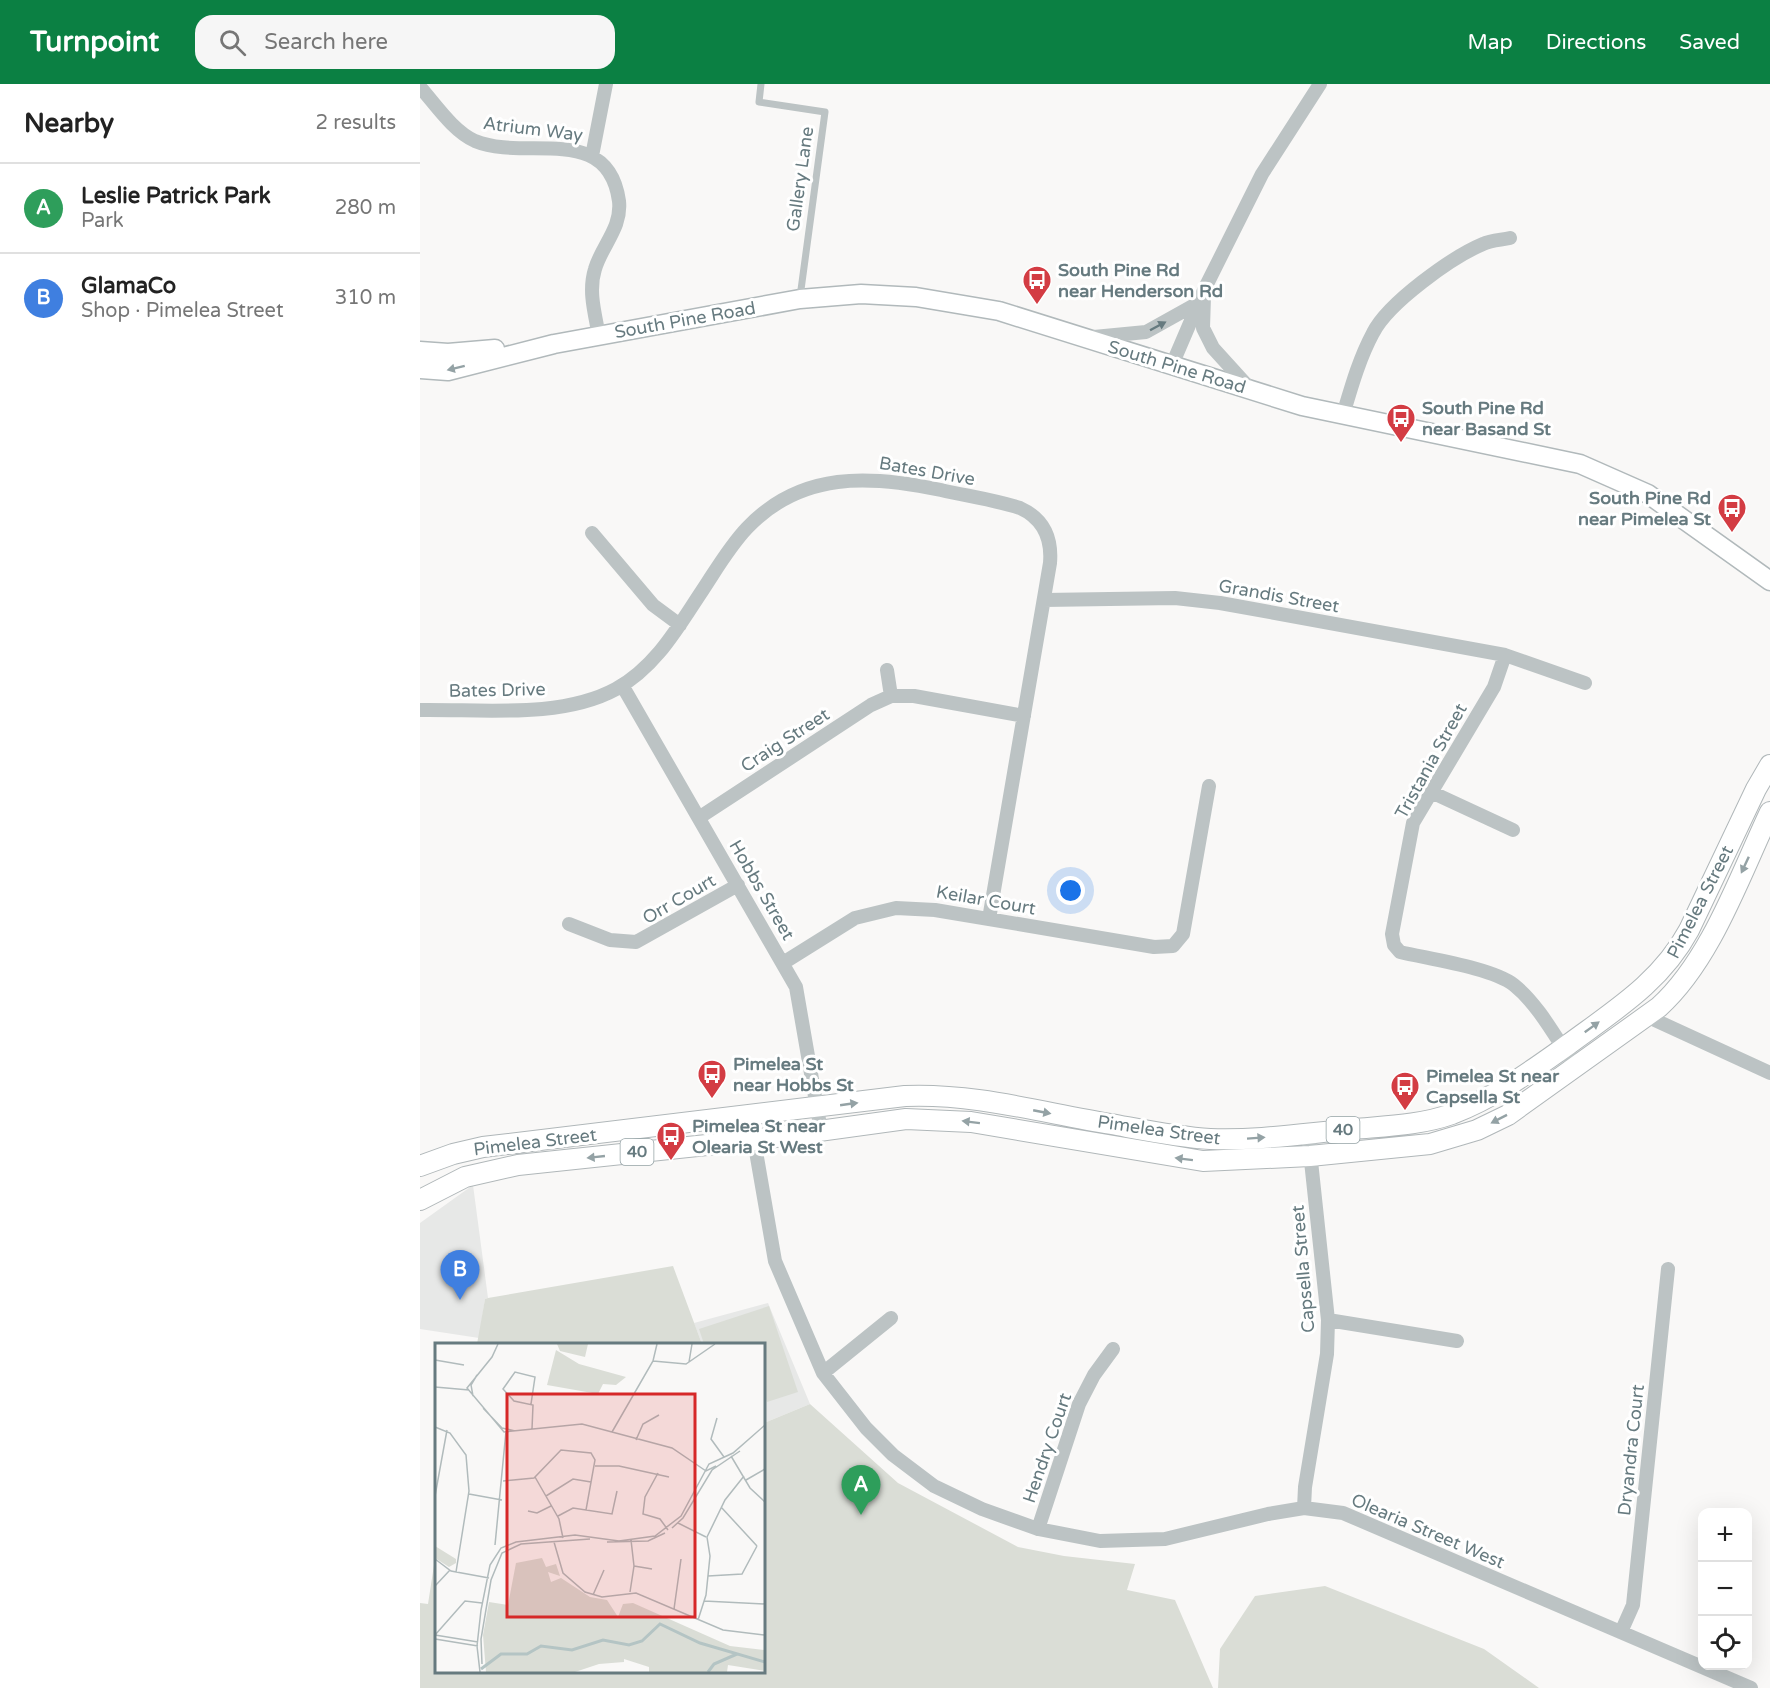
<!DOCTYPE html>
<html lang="en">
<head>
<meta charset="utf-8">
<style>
	:root { --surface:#fff; --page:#f6f6f6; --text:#222; --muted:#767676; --line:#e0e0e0; --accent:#0b8043 }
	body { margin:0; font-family:"Varela Round",sans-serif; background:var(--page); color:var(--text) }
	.controls { position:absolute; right:18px; bottom:18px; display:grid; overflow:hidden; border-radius:12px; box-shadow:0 6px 24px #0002 }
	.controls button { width:54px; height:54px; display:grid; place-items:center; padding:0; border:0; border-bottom:2px solid var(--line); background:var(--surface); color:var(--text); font:30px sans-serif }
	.you { position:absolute; left:651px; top:807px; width:21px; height:21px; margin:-15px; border:4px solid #fff; border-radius:50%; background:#1a73e8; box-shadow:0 0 0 9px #1a73e833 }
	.badge { display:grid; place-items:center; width:39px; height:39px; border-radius:50%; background:var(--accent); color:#fff; font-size:20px; font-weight:700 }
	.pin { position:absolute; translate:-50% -50px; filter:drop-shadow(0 2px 3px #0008) }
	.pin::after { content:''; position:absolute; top:32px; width:21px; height:18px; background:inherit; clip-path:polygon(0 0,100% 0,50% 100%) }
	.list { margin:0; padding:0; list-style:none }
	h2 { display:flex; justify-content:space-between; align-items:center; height:78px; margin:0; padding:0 24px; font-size:26px }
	h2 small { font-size:20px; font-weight:400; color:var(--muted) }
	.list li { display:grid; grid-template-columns:39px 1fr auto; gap:18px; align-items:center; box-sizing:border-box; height:90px; padding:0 24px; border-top:2px solid var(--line) }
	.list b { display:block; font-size:22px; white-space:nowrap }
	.list p { margin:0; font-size:20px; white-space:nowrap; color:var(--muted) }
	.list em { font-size:20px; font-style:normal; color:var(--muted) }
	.icon { flex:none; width:33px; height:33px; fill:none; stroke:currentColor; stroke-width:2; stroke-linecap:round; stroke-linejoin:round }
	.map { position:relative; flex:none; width:1350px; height:1604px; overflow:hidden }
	header { display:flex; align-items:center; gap:36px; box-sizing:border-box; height:84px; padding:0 30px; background:var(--accent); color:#fff }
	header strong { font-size:28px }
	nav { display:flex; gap:33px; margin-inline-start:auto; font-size:21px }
	.search { width:420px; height:54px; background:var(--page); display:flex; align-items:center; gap:15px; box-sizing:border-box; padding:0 21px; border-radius:18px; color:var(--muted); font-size:22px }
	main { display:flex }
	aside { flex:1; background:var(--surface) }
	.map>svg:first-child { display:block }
	.built { fill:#e7e8e7 }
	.green { fill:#daddd6 }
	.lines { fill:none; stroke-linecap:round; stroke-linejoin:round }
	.secondary-casing { stroke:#b1b9bb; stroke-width:21 }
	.primary-casing { stroke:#b0b7b9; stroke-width:22 }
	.lane { stroke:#bcc3c4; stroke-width:7 }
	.street { stroke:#bcc3c4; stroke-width:14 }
	.secondary { stroke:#fff; stroke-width:18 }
	.primary { stroke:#fff; stroke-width:20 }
	.oneway { fill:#667a7f }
	.oneway2 { fill:#94a2a5 }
	.labels { text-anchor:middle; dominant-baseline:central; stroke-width:6; stroke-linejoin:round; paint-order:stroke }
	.shield { fill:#fff; stroke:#94a2a5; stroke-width:1.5 }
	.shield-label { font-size:16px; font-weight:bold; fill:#667a7f }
	.street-label { font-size:18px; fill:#667a7f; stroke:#fff }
	.poi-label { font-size:18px; font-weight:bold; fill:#667a7f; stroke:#fff; text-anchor:start }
	.inset-river { fill:none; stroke:#b4c4c4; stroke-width:3 }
	.inset-road { fill:none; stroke:#b1bbbc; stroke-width:1.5 }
	.view { fill:#d62828; fill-opacity:0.15; stroke:#d62828; stroke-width:3 }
	.inset-edge { fill:none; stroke:#667a7f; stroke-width:3 }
</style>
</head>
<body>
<header>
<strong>Turnpoint</strong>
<div class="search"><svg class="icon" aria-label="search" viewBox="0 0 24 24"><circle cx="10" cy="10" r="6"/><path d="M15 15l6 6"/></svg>Search here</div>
<nav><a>Map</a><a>Directions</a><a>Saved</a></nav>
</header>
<main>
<aside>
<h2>Nearby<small>2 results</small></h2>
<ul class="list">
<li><span class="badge" style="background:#2e9e5b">A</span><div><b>Leslie Patrick Park</b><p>Park</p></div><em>280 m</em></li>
<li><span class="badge" style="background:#3f7fe0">B</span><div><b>GlamaCo</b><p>Shop · Pimelea Street</p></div><em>310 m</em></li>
</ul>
</aside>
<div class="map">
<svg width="1350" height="1604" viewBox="0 0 1350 1604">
	<rect width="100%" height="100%" fill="#f9f8f7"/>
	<path class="built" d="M53 1101 68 1214 65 1215 59 1254 0 1245V1139Z
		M348 1219 390 1320 344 1339V1260H282L274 1239Z"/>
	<path class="green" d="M253 1182 282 1260H57L65 1215 68 1214Z
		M349 1222 378 1308 347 1318 344 1308V1260H284L279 1245Z
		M390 1320 478 1399 598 1463 644 1472 715 1480 707 1506 755 1516 793 1604H0V1519L8 1520 16 1468V1588H344V1339Z
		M905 1502 1064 1565 1119 1604H798L800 1565 835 1512Z"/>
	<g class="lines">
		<g class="secondary-casing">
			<path id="secondary" d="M0 267 28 269 75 265
				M0 285 28 287 134 260 380 215 441 210 496 213 579 227 882 322 1160 380 1228 410 1350 497"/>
		</g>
		<g class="primary-casing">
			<path id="primary" d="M0 1082 33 1070 63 1063 485 1012C555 1009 623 1029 691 1040 724 1046 757 1053 790 1055 838 1057 887 1049 934 1045 967 1042 1001 1041 1032 1030 1076 1013 1111 987 1149 960 1195 926 1241 898 1269 846L1336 705 1350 681
				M0 1116 45 1093 98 1081 334 1056 486 1035 551 1038 783 1077 890 1072 1010 1060 1057 1046 1088 1031 1239 923C1291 876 1320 791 1350 728"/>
		</g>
		<path class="lane" d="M341 0 339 18 405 28 380 213"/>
		<path class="street" d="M0 3C16 21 33 47 55 57 106 78 188 38 199 117 202 144 182 161 175 185 168 207 175 230 179 252
			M172 72 186 0
			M784 212 783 244 793 264 832 307
			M674 253 726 248 778 219
			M752 281 785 204 842 90 900 0
			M923 331C931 304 939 275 953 249 968 219 1032 173 1063 160 1071 156 1081 156 1090 154
			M172 449 233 521 260 541
			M624 516 755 514 800 519 1085 571 1165 599
			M1085 571 1074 603 993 739 972 850 974 861 980 868C1009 875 1072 884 1094 901 1119 921 1137 956 1155 982
			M467 586 471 612
			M202 601 376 903 401 1047
			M0 626C62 625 141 635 196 605 236 583 258 543 282 507 296 486 309 463 327 444 381 387 450 391 521 406 547 412 575 416 600 424 624 435 632 455 630 479L569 835
			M1011 708 1093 746
			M280 733 451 621 471 612H494L604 632
			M149 840 190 856 216 858 318 801
			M363 879 435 834 476 824 515 826 734 863 753 862 763 850 789 702
			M1226 932 1350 989
			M330 1033 355 1177 403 1289 446 1344 473 1371 514 1402 562 1425 618 1445 680 1457 745 1455 848 1430 884 1424 923 1429 1331 1604
			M908 1236 1037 1257
			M403 1289 471 1234
			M884 1424 885 1403 907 1270 908 1236 888 1049
			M618 1445 659 1320 674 1291 693 1265
			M1201 1548 1213 1521 1248 1185"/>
		<use href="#secondary" class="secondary"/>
		<use href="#primary" class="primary"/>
	</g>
	<defs><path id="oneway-solid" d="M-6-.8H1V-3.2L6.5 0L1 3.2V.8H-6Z" transform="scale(1.5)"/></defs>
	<use class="oneway" href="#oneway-solid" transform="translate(738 242) rotate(-28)"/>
	<g class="oneway2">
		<use href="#oneway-solid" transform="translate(36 284) rotate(166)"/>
		<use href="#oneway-solid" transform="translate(1325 781) rotate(115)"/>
		<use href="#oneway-solid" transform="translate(1172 943) rotate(-36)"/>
		<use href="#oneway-solid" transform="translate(429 1020) rotate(-8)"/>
		<use href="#oneway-solid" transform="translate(622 1028) rotate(11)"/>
		<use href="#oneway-solid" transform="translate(1079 1035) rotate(153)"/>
		<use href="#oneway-solid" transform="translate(551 1038) rotate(-173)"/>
		<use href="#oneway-solid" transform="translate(836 1054) rotate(-4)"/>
		<use href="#oneway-solid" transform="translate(176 1073) rotate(174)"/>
		<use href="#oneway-solid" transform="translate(764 1075) rotate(-173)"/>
	</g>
	<defs>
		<g id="bus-pin" transform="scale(1.5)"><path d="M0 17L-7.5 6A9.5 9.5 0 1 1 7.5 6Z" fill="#d33c43" stroke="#fff"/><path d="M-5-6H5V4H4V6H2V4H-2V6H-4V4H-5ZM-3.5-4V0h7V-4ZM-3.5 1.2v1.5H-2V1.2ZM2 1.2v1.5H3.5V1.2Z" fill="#fff"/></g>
	</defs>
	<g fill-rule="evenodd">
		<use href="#bus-pin" x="617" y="196"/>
		<use href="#bus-pin" x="981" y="334"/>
		<use href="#bus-pin" x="1312" y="424"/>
		<use href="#bus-pin" x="292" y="990"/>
		<use href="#bus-pin" x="985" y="1002"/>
		<use href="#bus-pin" x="251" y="1052"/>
	</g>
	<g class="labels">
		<g class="shield">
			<rect x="906.5" y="1033" width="33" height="26" rx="4.5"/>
			<rect x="200.5" y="1055" width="33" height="26" rx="4.5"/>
		</g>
		<g class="shield-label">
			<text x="923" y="1046">40</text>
			<text x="217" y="1068">40</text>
		</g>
		<g class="street-label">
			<text transform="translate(113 45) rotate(7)">Atrium Way</text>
			<text transform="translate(380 95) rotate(-82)">Gallery Lane</text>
			<text transform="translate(265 236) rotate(-10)">South Pine Road</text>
			<text transform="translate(757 283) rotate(17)">South Pine Road</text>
			<text transform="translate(507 387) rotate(10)">Bates Drive</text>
			<text transform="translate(859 512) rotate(10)">Grandis Street</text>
			<text transform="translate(77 606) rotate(-1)">Bates Drive</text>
			<text transform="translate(365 656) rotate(-33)">Craig Street</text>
			<text transform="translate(1011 677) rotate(-61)">Tristania Street</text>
			<text transform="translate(342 806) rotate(60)">Hobbs Street</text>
			<text transform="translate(259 815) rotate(-30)">Orr Court</text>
			<text transform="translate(566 816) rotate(10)">Keilar Court</text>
			<text transform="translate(1280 818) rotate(-63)">Pimelea Street</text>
			<text transform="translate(739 1046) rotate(8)">Pimelea Street</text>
			<text transform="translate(115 1058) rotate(-7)">Pimelea Street</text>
			<text transform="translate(883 1185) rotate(-95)">Capsella Street</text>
			<text transform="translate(627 1364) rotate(-71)">Hendry Court</text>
			<text transform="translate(1211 1366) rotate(-84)">Dryandra Court</text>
			<text transform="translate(1008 1447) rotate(23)">Olearia Street West</text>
		</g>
		<g class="poi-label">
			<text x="638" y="186">South Pine Rd<tspan x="638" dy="21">near Henderson Rd</tspan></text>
			<text x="1002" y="324">South Pine Rd<tspan x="1002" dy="21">near Basand St</tspan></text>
			<text x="1291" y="414" text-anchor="end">South Pine Rd<tspan x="1291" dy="21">near Pimelea St</tspan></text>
			<text x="313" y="980">Pimelea St<tspan x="313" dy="21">near Hobbs St</tspan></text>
			<text x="1006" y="992">Pimelea St near<tspan x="1006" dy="21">Capsella St</tspan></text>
			<text x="272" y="1042">Pimelea St near<tspan x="272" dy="21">Olearia St West</tspan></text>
		</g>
	</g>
	<g transform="translate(15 1259)">
		<rect width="330" height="330" fill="#f9f8f7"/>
		<path d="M122 1H153L150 14 125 8ZM121 7 144 21 191 34 181 42 168 41 163 51 112 42ZM0 203 21 216V220L14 224 0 215ZM107 215 111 224 121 221 125 233 113 229 116 239 126 235 155 254 172 257 183 274 188 261 198 260 295 303 330 307V328L293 322 292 329H214V324L189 316V319L164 321 140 329H51L48 292 54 259 73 262 81 220Z" fill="#daddd6"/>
		<path class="inset-river" d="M46 326 66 311H92L106 303 137 307 168 297 194 302 207 298 225 281 265 300 330 319M273 329 279 321 302 311"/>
		<path class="inset-road" d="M63 1 57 14 32 45 69 89 147 81 237 105 271 128 281 123M0 17 29 22M218 18 251 21 280 1M254 19 257 1M0 44 34 47M38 53 36 42 42 32M96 61 100 34 80 29 68 46 79 58 98 62 97 86M48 65 67 85 80 88M282 75 276 96 289 114M0 84 15 90 31 112 34 148 21 229M177 89 218 18 222 1M201 97 208 81 224 72M296 113 315 145 330 159M160 123H184L234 134M223 130 210 154 208 171 225 176 233 187M100 134 124 176 128 195M311 137 330 126M68 138 99 135 126 107 156 110 160 117 151 167M34 151 67 157M0 153 12 87M111 153 138 136 156 139M286 164 322 203M93 168 102 170 116 163M123 173 138 165 177 171 182 148M243 180 271 194M237 185 248 175 277 127 305 108M119 199 128 230 150 249 167 254 201 250 288 287 330 292M172 199 213 198 230 190M60 202 71 88M0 216 16 228 54 235M199 223 217 226M273 233 307 231 322 203M0 243 15 227M195 249 199 223 196 197M158 252 169 227M269 258 330 261M239 266 246 216M263 277 271 252 275 213 272 194 290 157 309 133M0 292 30 258 47 260M0 292 43 299M0 296 43 303M47 321 46 296 56 237 67 210 86 201 155 196M45 329 42 303 46 267 55 222 66 205 81 199 140 192 184 198 220 193 246 173 274 121 298 110 330 82"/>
		<path class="view" d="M72 51H260V274H72Z"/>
		<rect width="330" height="330" class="inset-edge"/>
	</g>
</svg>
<div class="controls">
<button>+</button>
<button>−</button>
<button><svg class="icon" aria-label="locate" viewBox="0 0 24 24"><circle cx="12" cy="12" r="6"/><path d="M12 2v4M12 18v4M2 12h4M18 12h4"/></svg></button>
</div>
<div class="you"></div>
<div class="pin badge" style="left:441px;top:1431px;background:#2e9e5b">A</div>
<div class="pin badge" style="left:40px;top:1216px;background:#3f7fe0">B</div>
</div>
</main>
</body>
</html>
